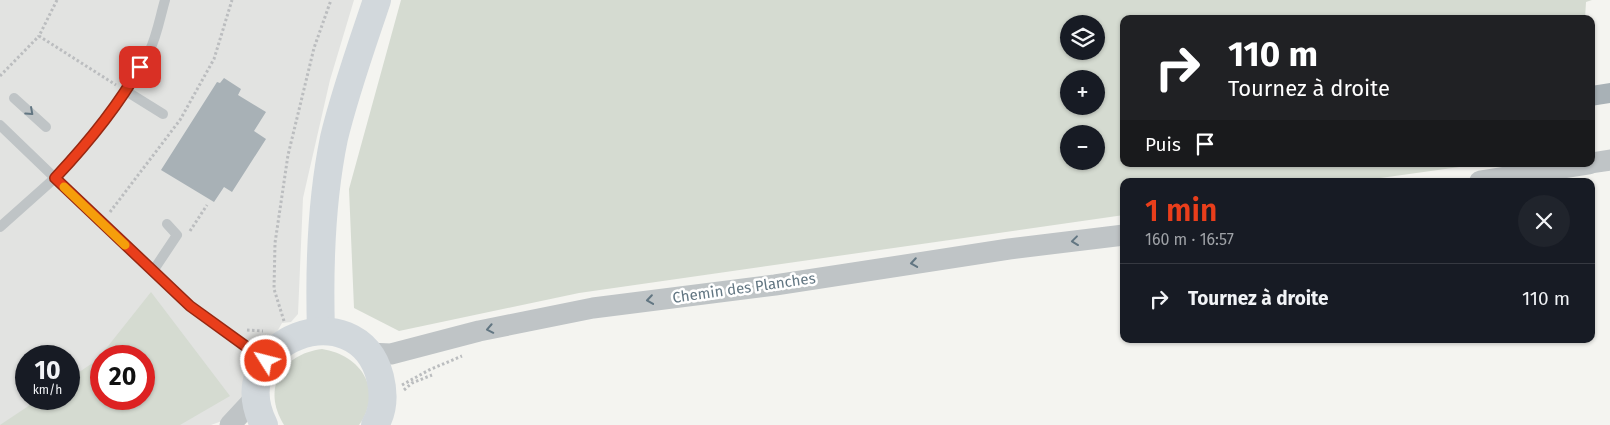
<!DOCTYPE html>
<html lang="fr">
<meta charset="utf-8">
<style>
body{margin:0;font-family:"Fira Sans",sans-serif;background:#20242c;color:#f1f3f6;height:100vh;display:flex;flex-direction:column;font-size:19px;white-space:nowrap}
*{box-sizing:border-box;margin:0}
p{font-size:16px;color:#9ea1a6}
.icon{flex:none;width:28px;height:28px;fill:none;stroke:currentColor;stroke-width:2;stroke-linecap:round;stroke-linejoin:round}
.map{position:relative;flex:1;overflow:hidden}
.sheet{position:absolute;left:1120px;top:178px;width:475px;height:165px;display:flex;flex-direction:column;background:#171b24;border-radius:10px;box-shadow:0 1px 4px #0004}
.sheet>*{flex:none}
.guide{position:absolute;left:1120px;top:15px;width:475px;height:152px;border-radius:10px;box-shadow:0 1px 4px #0004;background:#202124;color:#fff;overflow:hidden}
.buttons{position:absolute;left:1060px;top:15px;display:grid;gap:10px}
.buttons a{display:grid;place-items:center;width:45px;height:45px;border-radius:50%;background:#171b24;box-shadow:0 1px 4px #0004;font-size:25px}
.speed{position:absolute;left:15px;top:345px;display:flex;gap:10px;font-size:25px;font-weight:700;text-align:center}
.speed>*{display:grid;place-content:center;width:65px;height:65px;border-radius:50%;background:#171b24;box-shadow:0 1px 4px #0004;line-height:1}
.speed small{font-size:12px;font-weight:400}
.speed .limit{border:8px solid #d22;background:#fff;color:#111}
.pin{position:absolute;display:grid;place-items:center;width:42px;height:42px;color:#fff;margin:-21px;border-radius:10px;box-shadow:0 2px 8px #0006}
.me{position:absolute;width:55px;margin:-28px;rotate:306deg;stroke-linejoin:round;filter:drop-shadow(0 0 4px #0008)}
.turn{display:flex;align-items:center;gap:18px;height:105px;padding:0 25px;font-size:22px}
.turn .icon{width:65px;height:65px;stroke-width:2.5}
.turn b{display:block;font-size:35px;line-height:42px}
.then{display:flex;align-items:center;height:48px;padding:0 25px;background:#0003;gap:10px;font-size:19px}
.round{display:grid;place-items:center;flex:none;width:52px;height:52px;border-radius:26px;background:#20242c}
.head{display:flex;align-items:center;justify-content:space-between;height:85px;padding:0 25px}
h1{font-size:30px;font-weight:600;line-height:38px;color:#e93e1b}
ul{padding:0;list-style:none}
li{display:flex;align-items:center;gap:15px;height:70px;padding:0 25px;border-top:1px solid #363941}
li div{flex:1}
li b{display:block;font-size:19px}
li em{font-style:normal}
.map>svg:first-child{display:block}
.built{fill:#e2e3e1;fill-rule:evenodd}
.green{fill:#d5dbd1;fill-rule:evenodd}
.building{fill:#a8b1b6}
.lines{fill:none;stroke-linecap:round;stroke-linejoin:round}
.path{stroke:#bbbdbf;stroke-width:3;stroke-dasharray:2.5 2.5;stroke-linecap:butt}
.service{stroke:#bfc4c6;stroke-width:10}
.minor{stroke:#bfc4c6;stroke-width:21}
.secondary{stroke:#d2d8dc;stroke-width:28}
.oneway{stroke:#627682}
.route-casing{stroke:#972812;stroke-width:12}
.route{stroke:#e93e1b;stroke-width:9}
.slow{stroke:#f59e0b;stroke-width:9}
.labels{text-anchor:middle;stroke-width:5;stroke-linejoin:round;paint-order:stroke}
.street-label{font-size:15px;fill:#627682;stroke:#fff}
</style>
<div class="map">
<svg width="1610" height="425" viewBox="0 0 1610 425">
<rect width="100%" height="100%" fill="#f4f4f0"/>
<path class="built" d="M0,0H354L330,80L303,198L298,314L291,322L282,323L248,385L247,394L222,421L211,425H0ZM26,356H69V399H26ZM101,356H144V399H101Z"/>
<g class="green">
<path d="M401,0H1592L1586,2L1585,19H1124V164H1481L1359,181H1124V215L579,293L399,331L354,308L349,189ZM1069,24H1096V51H1069ZM1069,79H1096V106H1069ZM1069,134H1096V161H1069Z"/>
<path d="M151,292L230,396L180,425H0L39,399H69V379L97,360ZM101,356H144V399H101Z"/>
<path d="M322,349C361,355 384,390 359,425H284C261,388 282,354 322,349Z"/>
</g>
<g class="building">
<polygon points="224,78 241,89 238,95 266,112 254,131 266,139 232,192 224,187 214,202 161,170 217,82 220,83"/>
<polygon points="1610,83 1610,103 1591,106 1591,86"/>
</g>
<g class="lines">
<g class="path">
<polyline points="57,0 39,36 116,85"/>
<polyline points="0,76 39,36"/>
<polyline points="110,212 180,120 214,59 232,0"/>
<polyline points="190,231 207,205"/>
<polyline points="284,321 274,289 275,243 288,155 314,48 331,0"/>
<polyline points="247,330 263,331"/>
<polyline points="402,385 429,370 462,356"/>
<polyline points="404,390 412,383 432,375"/>
</g>
<g class="service">
<polyline points="126,91 163,114"/>
<polyline points="14,98 46,127"/>
<path d="M0,125L55,178C90,139 126,99 149,52C157,36 160,17 165,0"/>
<polyline points="0,227 55,178 190,306 266,361"/>
<polyline points="153,271 177,235 167,224"/>
</g>
<g class="minor">
<polyline points="1591,163 1610,160"/>
<polyline points="1480,181 1589,164"/>
<polyline points="368,353 391,354 479,331 593,308 775,285 1009,249 1124,235"/>
<polyline points="230,425 256,397"/>
</g>
<g class="secondary">
<path d="M321,331C319,267 321,201 334,138C345,92 362,45 377,0"/>
<path d="M264,425C221,340 357,290 380,377C384,393 384,410 375,425"/>
</g>
</g>
<defs><path id="oneway-chevron" d="M-2-3.5L2.5 0L-2 3.5" fill="none" stroke-width="1.6" stroke-linecap="round" stroke-linejoin="round" transform="scale(1.25)"/></defs>
<g class="oneway">
<use href="#oneway-chevron" transform="translate(30 112) rotate(42)"/>
<use href="#oneway-chevron" transform="translate(1075 241) rotate(173)"/>
<use href="#oneway-chevron" transform="translate(914 263) rotate(171)"/>
<use href="#oneway-chevron" transform="translate(650 300) rotate(172)"/>
<use href="#oneway-chevron" transform="translate(490 329) rotate(169)"/>
</g>
<g class="lines">
<g class="route-casing">
<path id="route" d="M140,67C117,108 87,144 55,178L190,306L266,361"/>
</g>
<use href="#route" class="route"/>
<polyline class="slow" points="64,187 125,245"/>
</g>
<g class="labels">
<g class="street-label">
<text transform="translate(744 288) rotate(-8)" y="5">Chemin des Planches</text>
</g>
</g>
</svg>
<div class="buttons">
<a><svg class="icon" aria-label="layers" viewBox="0 0 24 24"><path d="M12 4l9 5-9 5-9-5zM3 14l9 5 9-5"/></svg></a>
<a>+</a>
<a>−</a>
</div>
<div class="speed"><div>10<small>km/h</small></div><div class="limit">20</div></div>
<div class="pin" style="left:140px;top:67px;background:#d93025"><svg class="icon" aria-label="arrive" viewBox="0 0 24 24"><path d="M6 21V4h12l-3 4 3 4H6"/></svg></div>
<svg class="me" style="left:266px;top:361px" viewBox="-20 -20 40 40"><circle r="17" fill="#e93e1b" stroke="#fff" stroke-width="3"/><path d="M0-11L8 9 0 5-8 9z" fill="#fff"/></svg>
<div class="guide">
<div class="turn"><svg class="icon" aria-label="right" viewBox="0 0 24 24"><path d="M7 20v-9h11M14 6l5 5-5 5"/></svg><div><b>110 m</b>Tournez à droite</div></div>
<div class="then">Puis<svg class="icon" aria-label="arrive" viewBox="0 0 24 24"><path d="M6 21V4h12l-3 4 3 4H6"/></svg></div>
</div>
<section class="sheet">
<div class="head"><div><h1>1 min</h1><p>160 m · 16:57</p></div><a class="round"><svg class="icon" aria-label="close" viewBox="0 0 24 24"><path d="M6 6l12 12M18 6L6 18"/></svg></a></div>
<ul>
<li><svg class="icon" aria-label="right" viewBox="0 0 24 24"><path d="M7 20v-9h11M14 6l5 5-5 5"/></svg><div><b>Tournez à droite</b></div><em>110 m</em></li>
</ul>
</section>
</div>
